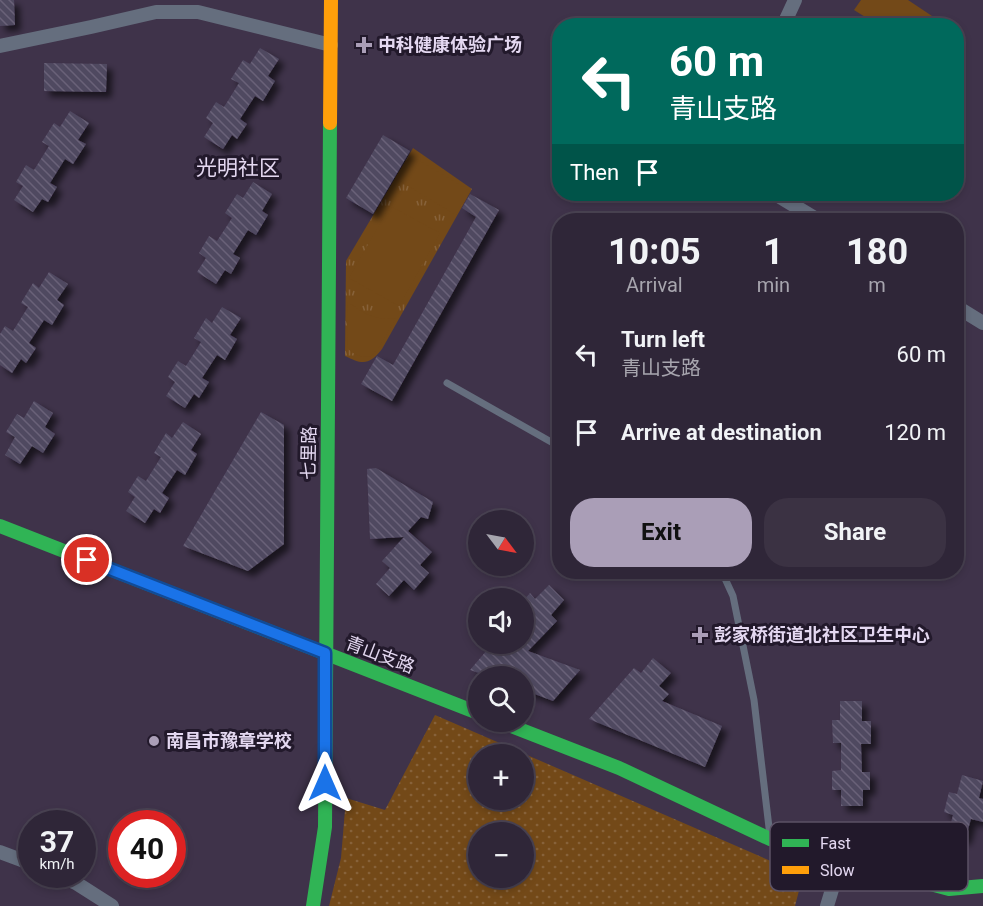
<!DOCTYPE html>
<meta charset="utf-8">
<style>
body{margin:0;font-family:Roboto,"Noto Sans SC",sans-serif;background:#3b3243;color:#f1f3f6;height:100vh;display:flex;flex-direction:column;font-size:22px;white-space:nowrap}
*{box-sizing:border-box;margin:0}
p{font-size:20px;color:#a7a5ae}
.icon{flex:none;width:33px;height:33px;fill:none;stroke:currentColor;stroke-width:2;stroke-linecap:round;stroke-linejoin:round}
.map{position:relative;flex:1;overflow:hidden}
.details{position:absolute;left:552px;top:213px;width:412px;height:366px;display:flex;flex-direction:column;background:#2f2638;border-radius:24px;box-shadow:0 3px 9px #0003,0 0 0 2px #4a4353}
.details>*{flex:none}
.banner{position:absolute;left:552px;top:18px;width:412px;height:183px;border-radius:24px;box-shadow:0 3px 9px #0003,0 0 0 2px #4a4353;background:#00695c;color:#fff;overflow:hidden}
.needle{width:39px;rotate:122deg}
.buttons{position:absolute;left:468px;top:510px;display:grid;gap:12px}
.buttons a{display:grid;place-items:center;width:66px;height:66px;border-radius:50%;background:#2f2638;box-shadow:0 3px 9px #0003,0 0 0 2px #4a4353;font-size:30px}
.speed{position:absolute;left:18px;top:810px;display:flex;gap:12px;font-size:30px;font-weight:700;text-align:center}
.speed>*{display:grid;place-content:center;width:78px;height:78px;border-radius:50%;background:#2f2638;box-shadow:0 3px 9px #0003,0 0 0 2px #4a4353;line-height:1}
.speed small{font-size:15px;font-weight:400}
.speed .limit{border:9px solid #d22;background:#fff;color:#111}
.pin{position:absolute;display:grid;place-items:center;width:51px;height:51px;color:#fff;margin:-26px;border:3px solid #fff;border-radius:50%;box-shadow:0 2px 6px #0007}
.me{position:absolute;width:66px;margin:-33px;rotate:0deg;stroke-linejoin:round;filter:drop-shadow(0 0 4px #0008)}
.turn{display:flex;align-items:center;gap:21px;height:126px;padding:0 18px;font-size:27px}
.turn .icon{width:78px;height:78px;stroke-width:2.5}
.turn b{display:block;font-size:42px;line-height:51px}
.then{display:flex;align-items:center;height:57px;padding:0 18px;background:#0003;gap:12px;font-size:22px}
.eta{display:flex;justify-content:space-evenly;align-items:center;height:102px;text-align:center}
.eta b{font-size:36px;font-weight:700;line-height:42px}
.cta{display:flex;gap:12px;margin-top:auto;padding:12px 18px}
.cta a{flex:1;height:69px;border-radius:24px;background:#aa9eb7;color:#111;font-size:24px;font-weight:700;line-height:69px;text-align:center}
.cta a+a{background:#3b3243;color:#f1f3f6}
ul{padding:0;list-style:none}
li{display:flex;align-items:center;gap:18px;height:78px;padding:0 18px}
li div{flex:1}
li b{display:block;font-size:22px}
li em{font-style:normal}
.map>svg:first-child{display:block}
.grass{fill:url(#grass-dots);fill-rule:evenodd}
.park{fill:url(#park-tufts)}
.pitch{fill:#734918}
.building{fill:url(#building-back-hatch);filter:url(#shadow)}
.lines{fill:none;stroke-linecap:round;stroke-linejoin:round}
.lane{stroke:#656e7e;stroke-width:7}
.street{stroke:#656e7e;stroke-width:14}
.fast{stroke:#30b455;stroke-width:14}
.slow{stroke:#ff9f0a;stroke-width:14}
.route-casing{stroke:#114b97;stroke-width:15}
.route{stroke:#1a73e8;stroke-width:10}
.poi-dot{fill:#aa9eb7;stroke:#22192b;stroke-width:2}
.labels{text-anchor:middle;stroke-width:6;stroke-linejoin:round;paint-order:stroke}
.poi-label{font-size:18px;font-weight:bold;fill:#e4d8f1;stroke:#22192b;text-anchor:start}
.street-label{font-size:18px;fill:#e4d8f1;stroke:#22192b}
.quarter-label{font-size:21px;fill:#e4d8f1;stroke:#22192b}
.key{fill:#22192b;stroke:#5c5266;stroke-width:1.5}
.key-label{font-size:16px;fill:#e4d8f1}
</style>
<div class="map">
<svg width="983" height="906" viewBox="0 0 983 906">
<defs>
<pattern id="grass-dots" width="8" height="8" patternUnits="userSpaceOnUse" patternTransform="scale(1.5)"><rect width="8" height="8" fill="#734918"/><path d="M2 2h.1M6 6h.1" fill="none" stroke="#87623a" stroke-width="1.8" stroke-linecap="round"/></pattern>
<pattern id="park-tufts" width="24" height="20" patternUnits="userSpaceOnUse" patternTransform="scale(1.5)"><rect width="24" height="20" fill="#734918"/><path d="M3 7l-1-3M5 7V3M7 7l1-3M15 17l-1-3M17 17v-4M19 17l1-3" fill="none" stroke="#87623a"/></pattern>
<pattern id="building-back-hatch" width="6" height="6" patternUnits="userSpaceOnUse" patternTransform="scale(1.5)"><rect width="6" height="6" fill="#504861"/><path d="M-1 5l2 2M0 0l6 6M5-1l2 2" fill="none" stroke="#696278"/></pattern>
<filter id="shadow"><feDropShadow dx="5.5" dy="5.5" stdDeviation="3" flood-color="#0009"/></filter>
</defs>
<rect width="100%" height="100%" fill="#3f334a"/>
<path class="grass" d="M435,715L803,875L795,906H329L341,858L346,798L385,810ZM478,754H524V800H478ZM524,832V878H478V832Z"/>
<path class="park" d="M413,148L472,189L382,349C369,365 363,365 345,356L346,261Z"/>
<g class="pitch">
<polygon points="861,0 908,0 932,16 925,25 878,25 854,10"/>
<polygon points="410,155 470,191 456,215 395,178"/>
<polygon points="390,206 440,233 399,306 349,278"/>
<path d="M348,302C363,313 377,322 396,318L379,347L371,356C360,358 355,355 347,348Z"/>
</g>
<g class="building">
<polygon points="0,0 14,0 15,25 0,26"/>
<polygon points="260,48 279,59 268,76 275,81 263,101 255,96 240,119 247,124 237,139 232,135 223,149 204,137 213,123 206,118 216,102 224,107 239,83 231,79 243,60 250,64"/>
<polygon points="44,63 107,64 106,92 44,91"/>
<polygon points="70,111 89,123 78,140 86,144 73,164 65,159 50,183 57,187 48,202 42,199 33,212 14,200 23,186 16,182 26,165 34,170 49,146 42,142 54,123 60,127"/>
<polygon points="383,135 410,151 373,214 346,198"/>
<polygon points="253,182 272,194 262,211 268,215 256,235 248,230 233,254 240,258 231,274 225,270 216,284 197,272 206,258 199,253 209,236 217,241 232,218 225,213 237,194 243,198"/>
<polygon points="470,194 499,210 392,401 361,384 377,356 393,365 476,217 462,208"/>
<polygon points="49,272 68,284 57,300 64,305 52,325 44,320 29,343 36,348 26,363 21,359 12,373 0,365 0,334 5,326 13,331 28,307 21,303 33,283 39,288"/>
<polygon points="222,307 241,318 230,335 237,339 225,360 217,355 202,378 209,382 199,398 194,394 185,408 166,396 175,382 168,377 178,361 186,366 201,342 194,338 206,318 212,323"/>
<polygon points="34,401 53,413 45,427 55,434 43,453 32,446 20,464 5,455 15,437 6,432 17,414 24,418"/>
<polygon points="261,412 284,425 284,544 248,571 183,546"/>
<polygon points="183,422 201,434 191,450 197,454 185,475 177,470 162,493 169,498 160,513 154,509 145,523 126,511 135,497 128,492 138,476 146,481 161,457 154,453 166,433 172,438"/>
<polygon points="376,468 433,502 428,519 421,517 408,531 432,552 420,565 429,573 414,590 404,580 389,596 376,584 390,568 382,561 404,537 370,539 367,469"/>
<polygon points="549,585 564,600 551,615 557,621 528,651 580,670 553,701 524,690 524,676 488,676 470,670 487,650 481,644 524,644 524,600 530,593 535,599"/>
<polygon points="653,658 671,673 659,686 669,694 662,701 722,726 705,767 589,719 634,668 641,673"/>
<polygon points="840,701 862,701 862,721 871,721 871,744 861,744 862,772 870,772 870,790 863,790 863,806 841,806 841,790 832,790 832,771 841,770 841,743 833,743 832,720 840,720"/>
<polygon points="962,775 983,781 979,798 983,799 983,822 971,819 965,840 948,835 953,815 944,812 949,792 957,794"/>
</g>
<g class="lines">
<g class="lane">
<polyline points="447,383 560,447"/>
<polyline points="722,572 733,596 754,700 770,836"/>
</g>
<g class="street">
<polyline points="783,26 795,0"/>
<polyline points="0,46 91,27 156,12 198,12 331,45"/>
<polyline points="775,194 818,220"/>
<polyline points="957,307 983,323"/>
<polyline points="0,852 32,864"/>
<polyline points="56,874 76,883 112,906"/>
<polyline points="827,906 841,860"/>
</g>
<g class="fast">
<polyline points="0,526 478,713"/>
<polyline points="501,722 619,768 770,839 841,860 949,889 983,886"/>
<polyline points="313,906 325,827 330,123"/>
</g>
<polyline class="slow" points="330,123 331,0"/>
</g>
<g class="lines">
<g class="route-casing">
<polyline id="route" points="87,560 325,653 325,783"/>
</g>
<use href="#route" class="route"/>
</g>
<g class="poi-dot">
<path d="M361 36h6v6h6v6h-6v6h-6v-6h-6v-6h6z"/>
<path d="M697 626h6v6h6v6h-6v6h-6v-6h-6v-6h6z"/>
<circle cx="154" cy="741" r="6"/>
</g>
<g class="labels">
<g class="poi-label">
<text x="378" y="51">中科健康体验广场</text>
<text x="714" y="641">彭家桥街道北社区卫生中心</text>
<text x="166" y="747">南昌市豫章学校</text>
</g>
<g class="street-label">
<text transform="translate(309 453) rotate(-89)" y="6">七里路</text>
<text transform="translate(380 655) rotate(21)" y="6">青山支路</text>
</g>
<g class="quarter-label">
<text x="238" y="175">光明社区</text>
</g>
</g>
<rect x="770" y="822" width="198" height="69" rx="9" class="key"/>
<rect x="782" y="839" width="27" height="8" fill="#30b455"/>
<rect x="782" y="866" width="27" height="8" fill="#ff9f0a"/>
<g class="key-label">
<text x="820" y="849">Fast</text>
<text x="820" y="876">Slow</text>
</g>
</svg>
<div class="buttons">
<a><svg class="needle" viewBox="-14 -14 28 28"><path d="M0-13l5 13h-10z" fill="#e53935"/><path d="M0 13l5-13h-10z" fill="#a7a5ae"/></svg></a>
<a><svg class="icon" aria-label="sound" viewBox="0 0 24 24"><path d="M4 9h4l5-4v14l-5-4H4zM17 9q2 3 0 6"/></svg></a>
<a><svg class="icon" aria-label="search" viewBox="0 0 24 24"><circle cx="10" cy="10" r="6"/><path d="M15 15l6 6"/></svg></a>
<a>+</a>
<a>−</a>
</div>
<div class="speed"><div>37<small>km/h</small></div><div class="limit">40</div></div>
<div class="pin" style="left:87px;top:560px;background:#d93025"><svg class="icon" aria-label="arrive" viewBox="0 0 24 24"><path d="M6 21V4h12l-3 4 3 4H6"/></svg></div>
<svg class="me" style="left:325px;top:783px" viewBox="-20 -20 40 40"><path d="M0-17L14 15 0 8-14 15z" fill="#1a73e8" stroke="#fff" stroke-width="4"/></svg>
<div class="banner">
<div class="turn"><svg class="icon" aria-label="left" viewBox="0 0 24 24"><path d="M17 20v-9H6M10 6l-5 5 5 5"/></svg><div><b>60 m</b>青山支路</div></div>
<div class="then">Then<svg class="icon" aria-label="arrive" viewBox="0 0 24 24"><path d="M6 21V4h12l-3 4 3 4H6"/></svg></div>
</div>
<section class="details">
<div class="eta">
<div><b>10:05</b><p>Arrival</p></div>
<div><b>1</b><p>min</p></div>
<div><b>180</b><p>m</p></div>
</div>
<ul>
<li><svg class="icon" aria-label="left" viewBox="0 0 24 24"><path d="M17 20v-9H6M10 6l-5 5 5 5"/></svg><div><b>Turn left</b><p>青山支路</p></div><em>60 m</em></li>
<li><svg class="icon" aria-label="arrive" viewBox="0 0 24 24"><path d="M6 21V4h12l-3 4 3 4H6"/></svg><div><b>Arrive at destination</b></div><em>120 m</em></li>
</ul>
<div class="cta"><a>Exit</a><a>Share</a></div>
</section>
</div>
